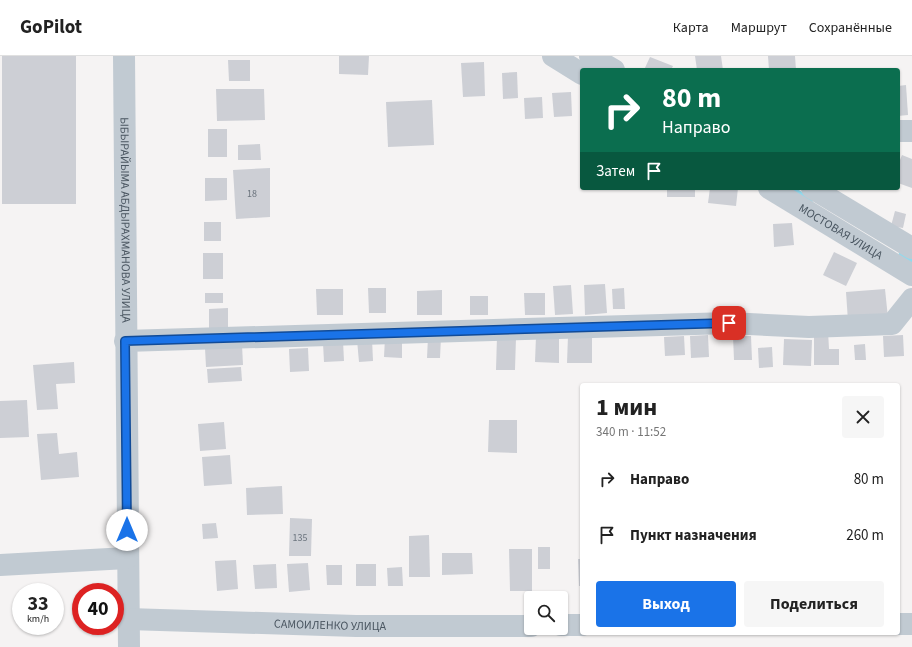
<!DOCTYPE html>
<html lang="ru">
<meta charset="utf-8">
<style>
body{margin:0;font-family:"Source Sans 3",sans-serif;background:#f6f6f6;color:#222;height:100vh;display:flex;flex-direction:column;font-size:15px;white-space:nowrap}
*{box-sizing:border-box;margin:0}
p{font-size:13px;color:#767676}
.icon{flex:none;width:22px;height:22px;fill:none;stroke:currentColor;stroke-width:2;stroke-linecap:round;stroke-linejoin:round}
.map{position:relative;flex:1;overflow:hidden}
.panel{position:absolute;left:580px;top:327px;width:320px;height:252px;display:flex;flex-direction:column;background:#fff;border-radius:4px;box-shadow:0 1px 3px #0004}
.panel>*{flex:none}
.hud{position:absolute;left:580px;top:12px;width:320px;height:122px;border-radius:4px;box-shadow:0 1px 3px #0004;background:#0b6e4f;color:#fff;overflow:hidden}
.fabs{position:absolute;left:524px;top:535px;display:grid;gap:8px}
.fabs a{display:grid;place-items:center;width:44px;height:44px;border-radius:4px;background:#fff;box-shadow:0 1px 3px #0004;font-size:20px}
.speed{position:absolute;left:12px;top:527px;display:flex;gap:8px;font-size:20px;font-weight:700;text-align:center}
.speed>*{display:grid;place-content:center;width:52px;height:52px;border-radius:50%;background:#fff;box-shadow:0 1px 3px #0004;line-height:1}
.speed small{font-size:10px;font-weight:400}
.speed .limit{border:6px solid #d22;background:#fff;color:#111}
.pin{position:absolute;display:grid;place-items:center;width:34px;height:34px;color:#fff;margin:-17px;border-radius:8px;box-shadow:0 2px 6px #0006}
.me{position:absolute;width:44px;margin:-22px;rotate:0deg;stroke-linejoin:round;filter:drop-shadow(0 0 3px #0008)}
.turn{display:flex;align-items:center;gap:14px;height:84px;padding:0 16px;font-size:18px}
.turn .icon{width:52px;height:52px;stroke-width:2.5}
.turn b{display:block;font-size:28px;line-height:34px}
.then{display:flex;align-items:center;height:38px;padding:0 16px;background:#0003;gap:8px;font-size:15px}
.round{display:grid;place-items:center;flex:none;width:42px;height:42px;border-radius:4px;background:#f6f6f6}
.summary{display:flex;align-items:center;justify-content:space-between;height:68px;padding:0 16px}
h1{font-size:24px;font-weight:700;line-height:30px}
.button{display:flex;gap:8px;margin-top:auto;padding:8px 16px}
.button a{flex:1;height:46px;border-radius:4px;background:#1a73e8;color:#fff;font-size:16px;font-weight:700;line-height:46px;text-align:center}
.button a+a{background:#f6f6f6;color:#222}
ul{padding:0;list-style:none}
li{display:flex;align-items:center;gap:12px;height:56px;padding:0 16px}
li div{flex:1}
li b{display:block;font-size:15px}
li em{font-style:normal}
header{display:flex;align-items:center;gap:24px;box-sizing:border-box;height:56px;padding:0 20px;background:#fff;border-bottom:1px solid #e0e0e0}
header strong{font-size:19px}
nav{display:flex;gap:22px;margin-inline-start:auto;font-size:14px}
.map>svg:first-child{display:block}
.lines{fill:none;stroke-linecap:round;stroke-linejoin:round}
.stream{stroke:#90daee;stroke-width:4.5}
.building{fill:#cdcfd5}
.minor{stroke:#c1cad2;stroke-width:22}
.route-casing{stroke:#114b97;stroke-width:10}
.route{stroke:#1a73e8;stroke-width:7}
.labels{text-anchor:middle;stroke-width:3;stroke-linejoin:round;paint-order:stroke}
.number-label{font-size:10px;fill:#6b747e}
.street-label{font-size:12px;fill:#4a5661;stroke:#fff}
</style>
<header>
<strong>GoPilot</strong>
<nav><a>Карта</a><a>Маршрут</a><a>Сохранённые</a></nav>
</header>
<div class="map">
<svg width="912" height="591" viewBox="0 0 912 591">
<rect width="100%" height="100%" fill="#f5f3f3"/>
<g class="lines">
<g class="stream">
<polyline points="791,132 811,144"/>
<polyline points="901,198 912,205"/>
</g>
</g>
<g class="building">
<rect x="2" y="0" width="74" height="148"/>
<polygon points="339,0 369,0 368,19 339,18"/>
<polygon points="695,0 721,0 723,14 697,14"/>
<polygon points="768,0 795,0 796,14 769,14"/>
<polygon points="650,1 673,10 671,14 644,14"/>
<polygon points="228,4 250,4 250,25 229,25"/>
<polygon points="484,6 485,40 463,41 461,7"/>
<polygon points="517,16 518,42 503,43 502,17"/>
<polygon points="906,29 908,59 898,60 898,30"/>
<polygon points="216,33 264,33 265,64 217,65"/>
<polygon points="571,36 572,60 554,61 552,37"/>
<polygon points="542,41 543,62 525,63 524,42"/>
<polygon points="432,44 434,89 388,91 386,46"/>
<rect x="208" y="73" width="19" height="28"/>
<polygon points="260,88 261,104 238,104 238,89"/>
<polygon points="902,99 912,103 912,132 898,127 898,109"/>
<polygon points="270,112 270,161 236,163 233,114"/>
<polygon points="205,122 227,122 227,144 205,145"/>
<rect x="667" y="132" width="28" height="9"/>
<polygon points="710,132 738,132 736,150 708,147"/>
<polygon points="895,155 906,158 903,172 891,170"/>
<rect x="204" y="166" width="17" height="19"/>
<polygon points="792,167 794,189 774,191 773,168"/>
<polygon points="834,196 857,207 846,230 823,219"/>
<rect x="203" y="197" width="20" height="26"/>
<polygon points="605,228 607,257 585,259 584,229"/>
<polygon points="571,229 573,258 555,259 553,230"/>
<polygon points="368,232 386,232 386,257 369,257"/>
<polygon points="624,232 625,253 613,253 612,233"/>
<polygon points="316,233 343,233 343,259 317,259"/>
<polygon points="885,233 888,262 848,265 846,236"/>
<polygon points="442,234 442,259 417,259 417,235"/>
<rect x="205" y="237" width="18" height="10"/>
<polygon points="524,237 545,237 545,259 525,259"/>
<rect x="470" y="240" width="18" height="19"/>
<polygon points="228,252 228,274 209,274 209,253"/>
<polygon points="814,275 828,275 829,293 839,293 839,309 814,309"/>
<polygon points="708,279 709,301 691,302 690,280"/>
<polygon points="903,279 904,300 884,301 883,280"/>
<polygon points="497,280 516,281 515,314 496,314"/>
<polygon points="536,280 559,280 559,307 535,306"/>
<polygon points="568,280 592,281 592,307 567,307"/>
<polygon points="684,280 685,299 665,300 664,281"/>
<polygon points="733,280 751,280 752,304 734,304"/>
<polygon points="428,281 441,281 440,302 427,302"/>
<polygon points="385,282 402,282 402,302 384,301"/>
<polygon points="372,283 373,305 359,306 357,284"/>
<polygon points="784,283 812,284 811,310 783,309"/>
<polygon points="343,285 344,305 324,306 323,287"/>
<polygon points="865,288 866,304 855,304 854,289"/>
<polygon points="242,289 243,309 206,311 205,292"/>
<polygon points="772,291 773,311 759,312 758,292"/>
<polygon points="308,292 309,315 290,316 289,293"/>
<polygon points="74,306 75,327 56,328 58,353 37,354 33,309"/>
<polygon points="241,311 242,325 208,327 207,313"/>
<polygon points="27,344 29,381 0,382 0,345"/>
<polygon points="489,364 517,364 517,397 488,396"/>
<polygon points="224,366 226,393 200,395 198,368"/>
<polygon points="57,377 59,398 77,396 79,421 41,424 37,378"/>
<polygon points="230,399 232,428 204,430 202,401"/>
<polygon points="282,430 283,458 247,459 246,432"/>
<polygon points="290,462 312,463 311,500 289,500"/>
<polygon points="216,467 218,482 203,483 202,468"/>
<polygon points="429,479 430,521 409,521 409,480"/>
<rect x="898" y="490" width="2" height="32"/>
<rect x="538" y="491" width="12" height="22"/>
<polygon points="509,493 532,493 532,535 510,535"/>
<polygon points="442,497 472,497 473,518 442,519"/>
<polygon points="578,503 582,503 582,530 579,530"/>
<polygon points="236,504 238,533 217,535 215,505"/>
<polygon points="308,507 310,534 289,536 287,508"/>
<polygon points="276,508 277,532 255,533 253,509"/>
<rect x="356" y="508" width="20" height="22"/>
<polygon points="326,509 342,509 342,529 327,529"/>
<polygon points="402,511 403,530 388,530 387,512"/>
</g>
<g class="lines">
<g class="minor">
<path id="s1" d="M124,0L129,591"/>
<polyline points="553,0 582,18"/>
<polyline points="590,0 614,14"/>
<polyline points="898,75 912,75"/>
<path id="s2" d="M769,132L912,219"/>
<polyline points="812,132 912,192"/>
<polyline points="125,285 729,267 809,271 892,268 912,243"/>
<polyline points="0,509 127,502"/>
<path id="s3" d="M128,563L356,570H531"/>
<polyline points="898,568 912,568"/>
<polyline points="561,569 582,569"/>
</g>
</g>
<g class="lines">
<g class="route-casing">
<polyline id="route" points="127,474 125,285 729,267"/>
</g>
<use href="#route" class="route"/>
</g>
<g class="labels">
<g class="number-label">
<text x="252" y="141">18</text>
<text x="300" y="485">135</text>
</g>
<g class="street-label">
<text dy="4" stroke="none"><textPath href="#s1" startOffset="164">ЫБЫРАЙЫМА АБДЫРАХМАНОВА УЛИЦА</textPath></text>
<text dy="4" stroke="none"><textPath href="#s2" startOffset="84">МОСТОВАЯ УЛИЦА</textPath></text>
<text dy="4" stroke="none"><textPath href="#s3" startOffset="202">САМОИЛЕНКО УЛИЦА</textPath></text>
</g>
</g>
</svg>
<div class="fabs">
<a><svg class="icon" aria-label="search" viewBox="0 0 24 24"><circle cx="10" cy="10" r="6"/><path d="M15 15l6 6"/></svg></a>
</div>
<div class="speed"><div>33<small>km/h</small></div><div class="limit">40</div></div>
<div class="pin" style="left:729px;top:267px;background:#d93025"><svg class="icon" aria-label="arrive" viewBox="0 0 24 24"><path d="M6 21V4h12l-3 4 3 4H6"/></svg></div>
<svg class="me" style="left:127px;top:474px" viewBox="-20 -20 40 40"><circle r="19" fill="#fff"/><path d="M0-13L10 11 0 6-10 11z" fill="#1a73e8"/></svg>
<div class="hud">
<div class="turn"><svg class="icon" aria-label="right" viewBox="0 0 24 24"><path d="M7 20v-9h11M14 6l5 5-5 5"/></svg><div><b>80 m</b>Направо</div></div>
<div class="then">Затем<svg class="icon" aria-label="arrive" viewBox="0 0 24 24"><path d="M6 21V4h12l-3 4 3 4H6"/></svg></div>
</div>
<section class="panel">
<div class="summary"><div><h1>1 мин</h1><p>340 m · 11:52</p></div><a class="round"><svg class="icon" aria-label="close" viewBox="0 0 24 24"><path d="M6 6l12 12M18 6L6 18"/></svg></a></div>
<ul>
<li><svg class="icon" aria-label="right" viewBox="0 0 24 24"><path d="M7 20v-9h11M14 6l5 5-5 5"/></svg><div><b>Направо</b></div><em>80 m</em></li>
<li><svg class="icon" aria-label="arrive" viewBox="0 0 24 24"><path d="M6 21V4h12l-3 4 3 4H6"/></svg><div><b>Пункт назначения</b></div><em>260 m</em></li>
</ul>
<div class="button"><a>Выход</a><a>Поделиться</a></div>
</section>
</div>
